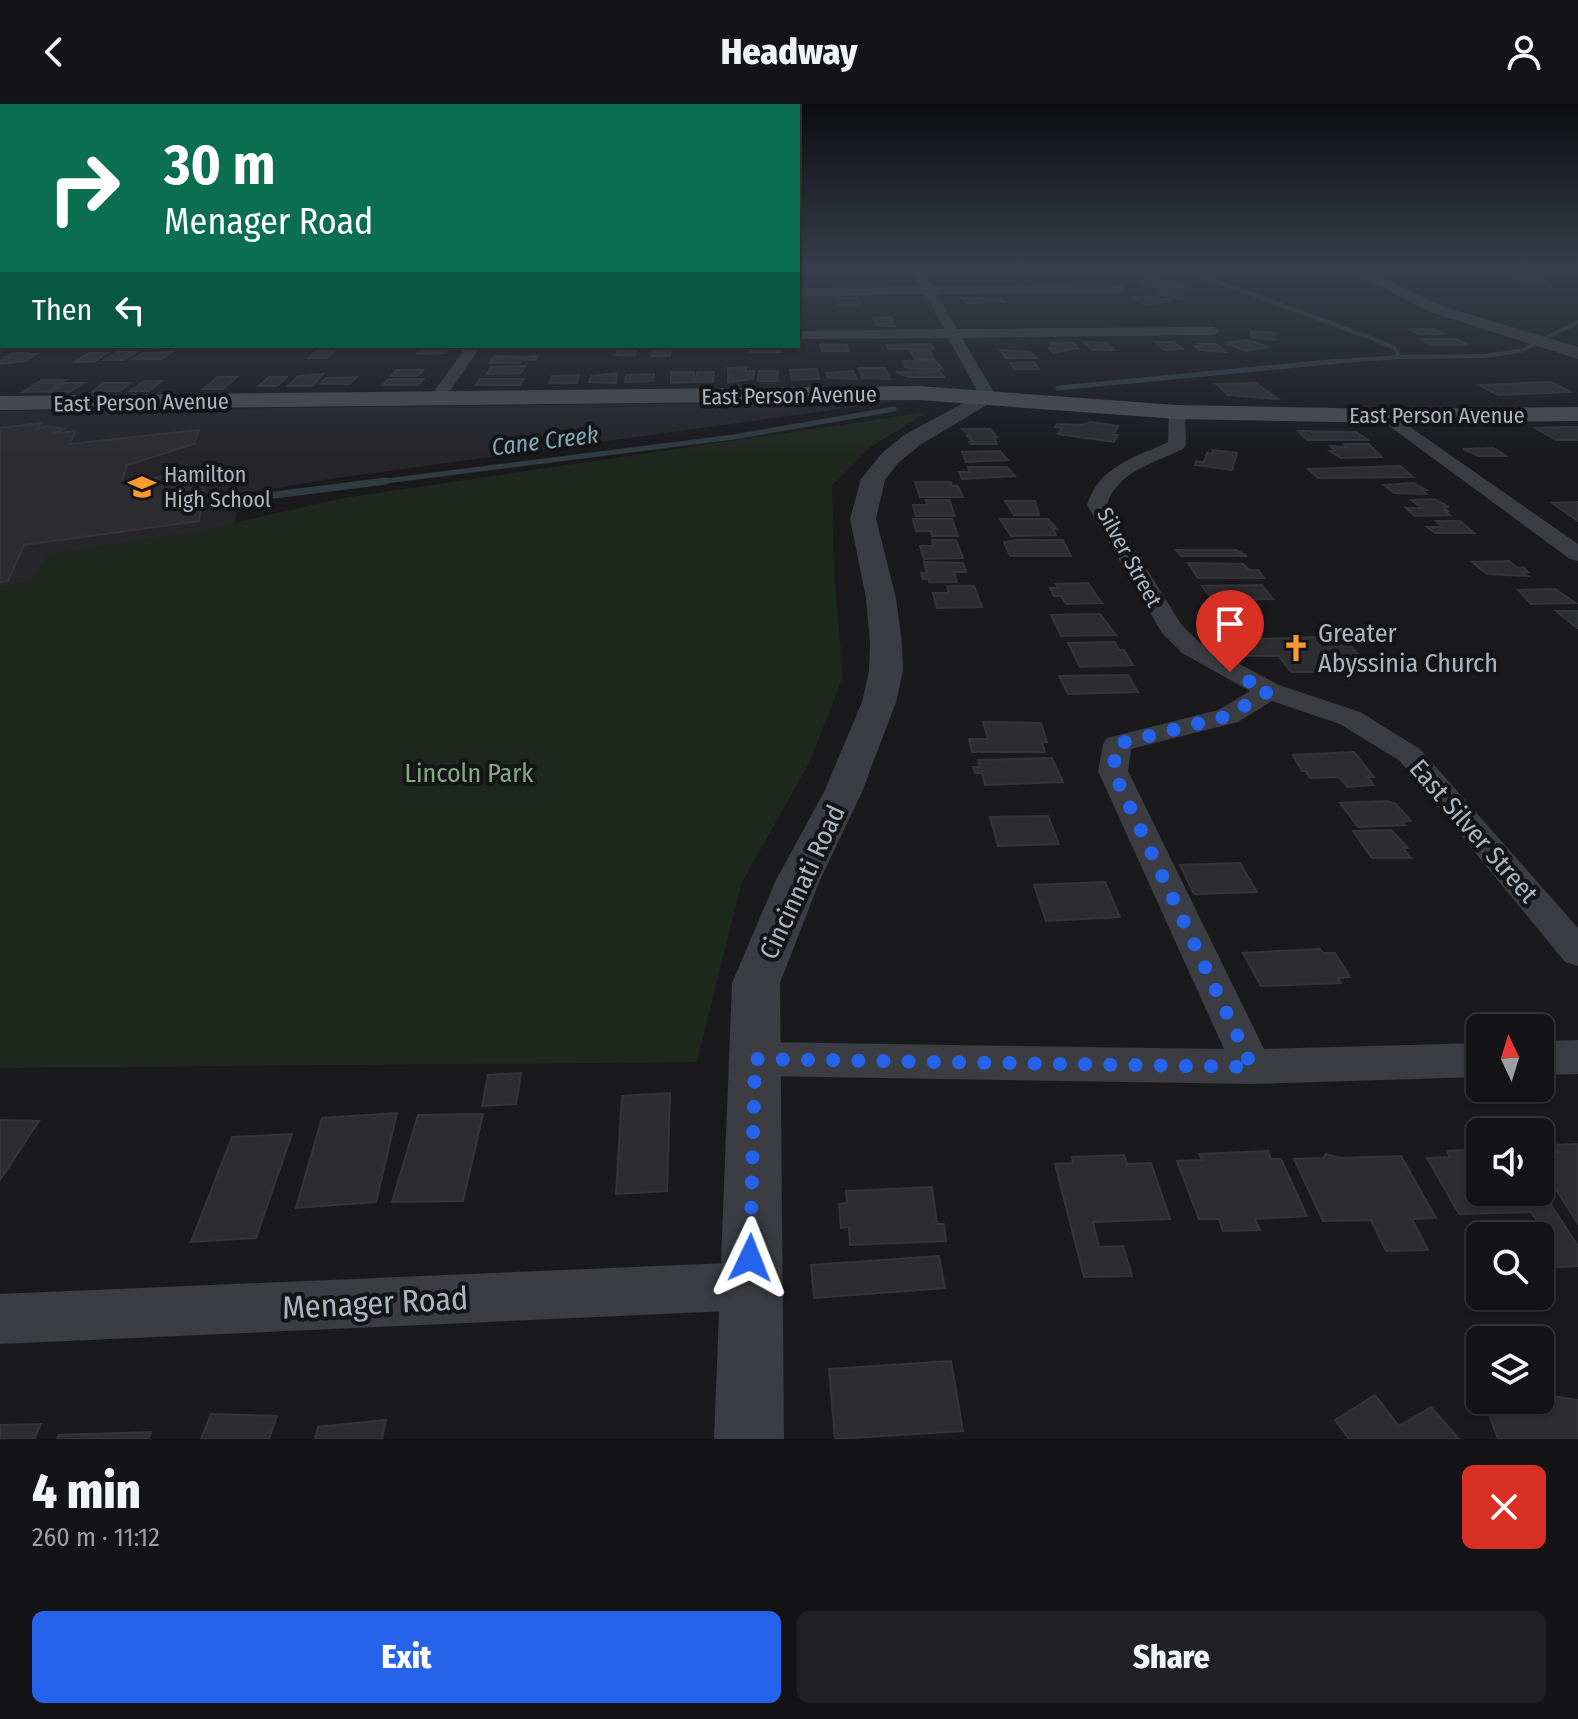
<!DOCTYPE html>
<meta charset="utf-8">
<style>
body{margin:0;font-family:"Fira Sans Condensed",sans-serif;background:#212123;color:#f1f3f6;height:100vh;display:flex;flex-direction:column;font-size:30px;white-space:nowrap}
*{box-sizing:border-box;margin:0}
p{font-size:26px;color:#9d9ea1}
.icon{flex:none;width:44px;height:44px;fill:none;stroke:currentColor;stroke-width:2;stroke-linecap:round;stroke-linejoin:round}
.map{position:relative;height:1335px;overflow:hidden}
.details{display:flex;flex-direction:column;background:#141416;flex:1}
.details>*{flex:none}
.banner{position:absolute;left:0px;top:0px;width:800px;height:244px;box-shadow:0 2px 6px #0004,0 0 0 2px #333335;background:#0b6e4f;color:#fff;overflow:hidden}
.needle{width:52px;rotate:356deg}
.buttons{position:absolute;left:1466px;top:910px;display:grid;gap:16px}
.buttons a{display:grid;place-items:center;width:88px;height:88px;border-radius:12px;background:#141416;box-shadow:0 2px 6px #0004,0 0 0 2px #333335;font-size:40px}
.pin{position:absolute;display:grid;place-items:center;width:68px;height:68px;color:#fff;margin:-82px -34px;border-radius:50% 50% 50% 0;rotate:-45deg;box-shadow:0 0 8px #0007}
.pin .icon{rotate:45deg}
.me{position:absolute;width:88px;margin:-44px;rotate:2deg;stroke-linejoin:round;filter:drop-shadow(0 0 6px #0008)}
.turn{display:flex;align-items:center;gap:28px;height:168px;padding:0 32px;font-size:36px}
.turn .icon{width:104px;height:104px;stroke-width:2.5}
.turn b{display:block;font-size:56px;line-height:68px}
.then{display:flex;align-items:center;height:76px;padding:0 32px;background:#0003;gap:16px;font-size:30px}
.round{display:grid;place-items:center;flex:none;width:84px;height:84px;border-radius:12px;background:#212123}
.headline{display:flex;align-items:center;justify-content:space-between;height:136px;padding:0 32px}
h1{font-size:48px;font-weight:800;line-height:60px}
.primary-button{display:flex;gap:16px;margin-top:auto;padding:16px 32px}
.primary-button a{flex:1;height:92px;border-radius:12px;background:#2563eb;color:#fff;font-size:32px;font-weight:800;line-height:92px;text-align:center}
.primary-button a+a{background:#212123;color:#f1f3f6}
header{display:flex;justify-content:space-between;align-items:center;height:104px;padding:0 32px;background:#141416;font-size:36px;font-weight:800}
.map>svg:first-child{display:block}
.built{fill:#26262a}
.green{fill:#1f281f}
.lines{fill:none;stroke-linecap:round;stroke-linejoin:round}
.stream-far2{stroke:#2f3c42;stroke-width:4}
.stream-far1{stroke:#2f3c42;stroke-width:5}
.stream{stroke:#2f3c42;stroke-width:7}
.building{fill:#2d2d31;stroke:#343539;stroke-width:2}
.minor{fill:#3b3d42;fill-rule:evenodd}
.tertiary{fill:#3b3d42;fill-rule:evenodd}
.secondary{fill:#494c52;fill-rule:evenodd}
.route{stroke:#2563eb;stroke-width:14;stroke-dasharray:0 25.2}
.labels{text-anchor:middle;stroke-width:8;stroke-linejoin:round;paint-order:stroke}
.far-street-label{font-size:22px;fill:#acb4bd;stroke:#151518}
.far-poi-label{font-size:22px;fill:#acb4bd;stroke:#151518;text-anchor:start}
.far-water-label{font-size:24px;font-style:italic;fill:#81a8b9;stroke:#151518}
.poi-label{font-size:26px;fill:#acb4bd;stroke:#151518;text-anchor:start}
.park-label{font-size:26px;fill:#86a982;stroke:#151518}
.street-label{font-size:26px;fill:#acb4bd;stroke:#151518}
.near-street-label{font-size:32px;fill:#acb4bd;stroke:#151518}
</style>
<header><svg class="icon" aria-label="back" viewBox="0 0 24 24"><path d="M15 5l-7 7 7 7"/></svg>Headway<svg class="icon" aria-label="person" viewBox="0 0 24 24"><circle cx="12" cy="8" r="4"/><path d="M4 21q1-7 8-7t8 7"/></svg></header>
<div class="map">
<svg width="1578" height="1335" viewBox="0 0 1578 1335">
<rect width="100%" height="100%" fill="#1a1a1d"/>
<polygon class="built" points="898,297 330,375 238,391 235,419 29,478 0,483 0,307"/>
<polygon class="green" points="928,308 870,343 832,381 834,466 843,573 809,659 741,780 697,958 0,964 0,483 29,478 49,450 198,427 343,394"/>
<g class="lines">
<g class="stream-far2">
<polyline points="1186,166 1366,232 1394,244 1400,253 1310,259"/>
<polyline points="1400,253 1484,252 1520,247 1578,218"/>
</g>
<g class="stream-far1">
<polyline points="1058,284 1340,257"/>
<polyline points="370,379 734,333 894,305"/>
</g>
<polyline class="stream" points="201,400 386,377"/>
</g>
<g class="building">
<polygon points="1496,166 1517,166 1548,178 1526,178"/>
<polygon points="1150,176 1168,177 1186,182 1158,184 1137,178"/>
<polygon points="1157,185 1183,186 1182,195 1156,190"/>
<polygon points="1153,192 1162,195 1173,197 1147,201 1134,194"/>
<polygon points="836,194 858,194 861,201 839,201"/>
<polygon points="962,194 1000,194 1004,198 968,199"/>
<polygon points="891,213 895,222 877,222 873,214"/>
<polygon points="1409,225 1434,225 1444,230 1419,230"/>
<polygon points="1251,227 1274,229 1275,236 1252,234"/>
<polygon points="1420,235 1456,235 1468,241 1431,241"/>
<polygon points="1247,236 1268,243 1246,247 1225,239"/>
<polygon points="1084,238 1107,239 1114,246 1093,246"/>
<polygon points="1155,238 1173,238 1183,245 1164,246"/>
<polygon points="1050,239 1074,239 1078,244 1053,249 1049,244 1053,244"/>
<polygon points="820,240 847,241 848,247 822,247"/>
<polygon points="931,240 933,245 888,245 886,241"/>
<polygon points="1198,240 1216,240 1226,248 1199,246 1195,242 1201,242"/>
<polygon points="619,242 638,242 635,251 616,251"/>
<polygon points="654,242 672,242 670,252 651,252"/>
<polygon points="751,242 781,242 781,248 750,248"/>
<polygon points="450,243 446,249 417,250 421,244"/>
<polygon points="335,245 327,254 309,254 317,246"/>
<polygon points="1000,246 1030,248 1036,254 1006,254"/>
<polygon points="911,247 930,247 934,255 915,255"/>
<polygon points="117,248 136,248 123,256 104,256"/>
<polygon points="172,248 161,255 134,255 143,249"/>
<polygon points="13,249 30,249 27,250 36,250 26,257 0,260 0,257 13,253 6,253"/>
<polygon points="89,249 107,249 94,258 74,258"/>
<polygon points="495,252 525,253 538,252 536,256 522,256 520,259 490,259"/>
<polygon points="903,257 935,257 943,265 917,265 905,263"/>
<polygon points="1034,258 1039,265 1014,265 1010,259"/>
<polygon points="525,262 521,269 487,270 491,263"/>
<polygon points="746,263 746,267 754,267 753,275 728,278 728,264"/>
<polygon points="859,264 885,264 890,275 863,274"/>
<polygon points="817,265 819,275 792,276 790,266"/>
<polygon points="397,266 423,266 417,272 391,272"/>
<polygon points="759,267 778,267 777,277 758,277"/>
<polygon points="853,267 857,275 828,274 826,269"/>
<polygon points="939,267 944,273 908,273 896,268"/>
<polygon points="671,268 694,268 694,278 671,279"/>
<polygon points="697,268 714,268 713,278 695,278"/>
<polygon points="617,269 616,279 589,278 591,272"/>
<polygon points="323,270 312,282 288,282 298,272"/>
<polygon points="654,270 653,277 625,278 626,271"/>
<polygon points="579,271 577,279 549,279 552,272"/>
<polygon points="218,273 237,273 223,285 203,285"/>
<polygon points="269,273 287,273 277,282 259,282"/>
<polygon points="357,273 350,280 320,280 326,274"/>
<polygon points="388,275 424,275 418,281 383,281"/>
<polygon points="480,275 524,275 520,281 476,281"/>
<polygon points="42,276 66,276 47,288 23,288"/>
<polygon points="144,277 162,277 149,287 130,287"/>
<polygon points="1550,278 1571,288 1498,291 1479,281"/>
<polygon points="65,279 85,279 69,288 49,288"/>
<polygon points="103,279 130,279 120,287 92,288"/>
<polygon points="1256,279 1278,295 1228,291 1216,280"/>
<polygon points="1090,318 1118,322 1113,331 1118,331 1114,338 1058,330 1062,324 1055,323 1057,320 1083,321"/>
<polygon points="41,319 38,325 48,322 64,325 50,330 76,327 69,340 199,326 194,340 127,361 122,378 169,372 167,381 205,376 199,417 24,441 8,477 0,478 0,324"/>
<polygon points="1564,323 1578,323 1578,336 1556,336 1535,324"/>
<polygon points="962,325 990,325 997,333 994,333 997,340 970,340 969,338 973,338 967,332 970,332"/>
<polygon points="1298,327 1356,328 1368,336 1307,336"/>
<polygon points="1344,340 1369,340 1382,353 1341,354 1330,347 1335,347 1330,342 1347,343"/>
<polygon points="1494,344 1506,352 1479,352 1463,345"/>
<polygon points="1213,346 1237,349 1232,366 1195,361 1196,357 1204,358 1207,349 1212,350"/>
<polygon points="1000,347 1008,356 966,358 962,348"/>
<polygon points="1400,362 1413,373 1318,374 1308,365"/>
<polygon points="968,363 1007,363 1015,372 962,375 959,368 970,368"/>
<polygon points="915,378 951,378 952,382 958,382 963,393 920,393"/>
<polygon points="1414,379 1426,386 1421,386 1426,390 1394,389 1384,381"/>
<polygon points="1434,395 1449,403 1444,403 1448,407 1444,407 1450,411 1415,412 1406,404 1422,404 1411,396"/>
<polygon points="926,396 949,396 955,412 916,412 913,401 927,401"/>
<polygon points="1005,397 1035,397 1039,411 1014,411"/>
<polygon points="1578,398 1578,417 1552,399"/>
<polygon points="913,415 952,415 958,432 932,432 931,427 916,427"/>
<polygon points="1000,415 1048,415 1057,425 1053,425 1056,431 1011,432"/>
<polygon points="1436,417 1460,417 1474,429 1435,429 1427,423 1443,423"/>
<polygon points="932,436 956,436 963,454 924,455 920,442 933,442"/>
<polygon points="1017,436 1063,436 1071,452 1010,452 1004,438"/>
<polygon points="1176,446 1236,446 1247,452 1181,452"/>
<polygon points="1509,457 1517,464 1523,463 1528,468 1522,468 1528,472 1487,470 1472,458"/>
<polygon points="924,458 963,459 966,468 954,468 957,478 929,478 929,475 923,475 921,469 927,469"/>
<polygon points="1188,459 1243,460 1249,466 1258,466 1264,474 1198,474"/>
<polygon points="1088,479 1102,499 1066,500 1061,492 1054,492 1050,484 1058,484 1056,480"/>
<polygon points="1262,481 1273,495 1213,496 1202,482"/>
<polygon points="947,482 974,482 982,503 937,504 933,489 949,489"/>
<polygon points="1555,485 1576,499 1531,500 1518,486"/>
<polygon points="1556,507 1578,507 1578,524 1577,524"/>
<polygon points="1100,510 1116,531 1061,532 1051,511"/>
<polygon points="1342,532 1373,567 1352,570 1350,568 1291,568 1279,552 1246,552 1235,536"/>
<polygon points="1115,538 1119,546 1124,546 1133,561 1080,563 1068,539"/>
<polygon points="1128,571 1138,588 1068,590 1059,572"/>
<polygon points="983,618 1041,619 1047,638 1042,638 1045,648 972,648 969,635 988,635"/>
<polygon points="1354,648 1374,673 1367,673 1374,681 1347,683 1339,673 1310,674 1306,667 1302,667 1293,651"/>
<polygon points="1052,654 1063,678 985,681 982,669 975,669 973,663 980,663 978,656"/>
<polygon points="1387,697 1396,700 1411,717 1402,718 1405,721 1358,723 1340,699"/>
<polygon points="1048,712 1059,740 998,742 990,713"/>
<polygon points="1391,726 1408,744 1403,744 1411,754 1372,754 1353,727"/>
<polygon points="1240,759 1257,788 1194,790 1180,761"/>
<polygon points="1105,778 1120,813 1046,817 1034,781"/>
<polygon points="1320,845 1323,849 1335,849 1350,873 1338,874 1341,879 1261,882 1243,849"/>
<polygon points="521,969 516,1000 482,1002 488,971"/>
<polygon points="670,989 667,1087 616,1090 622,992"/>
<polygon points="397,1009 376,1098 296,1104 322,1014"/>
<polygon points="483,1010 463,1097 392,1098 418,1011"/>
<polygon points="0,1016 39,1017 0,1076"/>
<polygon points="292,1030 256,1134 191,1138 232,1033"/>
<polygon points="1578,1040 1578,1120 1540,1060 1540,1049 1558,1048 1553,1041"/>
<polygon points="1480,1045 1480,1088 1540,1088 1540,1084 1578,1142 1578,1162 1540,1164 1540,1132 1501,1132 1498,1128 1543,1126 1531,1108 1459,1110 1427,1054 1450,1053 1447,1047"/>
<polygon points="1268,1047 1271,1055 1281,1055 1307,1112 1255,1115 1260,1126 1223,1127 1219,1115 1199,1115 1177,1057 1202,1056 1199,1050"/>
<polygon points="1326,1050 1340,1054 1401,1052 1436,1114 1412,1115 1428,1146 1386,1147 1371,1116 1323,1117 1294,1055 1323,1054"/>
<polygon points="1124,1051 1127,1060 1151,1059 1170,1115 1093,1118 1099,1143 1123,1142 1132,1172 1084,1173 1055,1060 1073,1059 1072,1053"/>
<polygon points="932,1083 937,1120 944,1120 946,1137 850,1141 849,1123 841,1124 839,1100 847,1099 846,1087"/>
<polygon points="939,1152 945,1184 814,1194 811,1161"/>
<polygon points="951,1257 963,1327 835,1335 829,1265"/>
<polygon points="1375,1291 1399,1322 1431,1303 1459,1335 1349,1335 1335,1316"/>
<polygon points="1544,1291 1578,1296 1578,1335 1498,1335 1484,1296 1550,1306"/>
<polygon points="211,1310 277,1312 269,1335 201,1335"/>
<polygon points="386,1316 382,1335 315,1335 318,1323"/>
<polygon points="41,1320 34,1335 0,1335 0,1321"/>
<polygon points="151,1328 148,1335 57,1335 59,1331"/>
</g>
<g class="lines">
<g class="minor">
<polygon points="911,166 922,166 933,183 1120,181 1126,185 1120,189 937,190 957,225 1213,223 1220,227 1213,231 962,234 996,292 988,297 980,292 948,234 798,235 798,227 944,225 925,190 798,192 798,184 921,183"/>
<rect x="0" y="192" width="2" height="8"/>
<polygon points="0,236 2,242 7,243 0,244"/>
<polygon points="467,242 481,242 443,297 431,297 429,294"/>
<path d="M1177,303L1185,308L1186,341L1183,345C1155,359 1116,368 1107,401L1181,520L1200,539L1279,581L1360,608L1420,645L1578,824V862L1565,858L1400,657L1340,620L1272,597L1238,618L1131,645L1128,667L1264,945L1480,939V973L1252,980L755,972L741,967L735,955L741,943L755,938L1224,945L1098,667L1103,640L1107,634L1218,606L1250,587L1182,549L1162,529L1087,401C1099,362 1134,354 1168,338L1169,308Z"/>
<polygon points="1387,307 1578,440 1578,457 1570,455 1381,316 1379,312"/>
<polygon points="1578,936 1578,970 1540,971 1540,937"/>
<polygon points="750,1158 767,1165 774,1182 767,1199 750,1206 0,1240 0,1190"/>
</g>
<g class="tertiary">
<polygon points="1347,166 1365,166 1442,202 1578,243 1578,255 1430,208"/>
<polygon points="988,286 995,288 998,292 995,296 920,341 898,359 885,376 876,415 896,494 902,539 903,567 896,598 862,688 820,776 780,879 784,1335 714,1335 732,879 776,776 824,688 862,598 869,567 870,539 866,494 850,415 861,375 882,349 904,331"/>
</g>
<polygon class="secondary" points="918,282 1177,301 1387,305 1578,303 1578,317 1387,319 1177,315 918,296 0,306 0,292"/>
</g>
<linearGradient id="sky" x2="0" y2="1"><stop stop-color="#0e0e10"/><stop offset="0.47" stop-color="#383e4c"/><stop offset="1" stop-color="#383e4c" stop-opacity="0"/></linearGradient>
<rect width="1578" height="352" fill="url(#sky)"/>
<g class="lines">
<polyline class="route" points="750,1154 755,955 1252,963 1113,667 1117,640 1228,612 1269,587 1230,568"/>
</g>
<defs>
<g id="school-bare" transform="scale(2.16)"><path d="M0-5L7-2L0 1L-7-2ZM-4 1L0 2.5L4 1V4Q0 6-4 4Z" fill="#fe9930" stroke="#151518" stroke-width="2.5" paint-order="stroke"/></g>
<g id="church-bare" transform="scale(2.16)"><path d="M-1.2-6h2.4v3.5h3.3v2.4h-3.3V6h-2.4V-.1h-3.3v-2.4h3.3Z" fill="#fe9930" stroke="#151518" stroke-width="2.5" paint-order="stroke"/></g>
</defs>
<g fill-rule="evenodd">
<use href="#school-bare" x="142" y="383"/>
<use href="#church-bare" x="1296" y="544"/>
</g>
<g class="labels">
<g class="far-street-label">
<text transform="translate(789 291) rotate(-1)" y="8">East Person Avenue</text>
<text transform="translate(141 298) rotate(-1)" y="8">East Person Avenue</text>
<text x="1437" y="319">East Person Avenue</text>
<text transform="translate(1130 453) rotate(61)" y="8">Silver Street</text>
</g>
<g class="far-poi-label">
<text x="164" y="378">Hamilton<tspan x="164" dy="25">High School</tspan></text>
</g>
<g class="far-water-label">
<text transform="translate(545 337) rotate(-7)" y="8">Cane Creek</text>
</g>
<g class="poi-label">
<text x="1318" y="538">Greater<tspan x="1318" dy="30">Abyssinia Church</tspan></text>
</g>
<g class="park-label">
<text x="469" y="678">Lincoln Park</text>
</g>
<g class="street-label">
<text transform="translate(1474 727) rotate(49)" y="9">East Silver Street</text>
<text transform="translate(802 778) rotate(-65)" y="9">Cincinnati Road</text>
</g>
<g class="near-street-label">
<text transform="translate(375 1199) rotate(-3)" y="11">Menager Road</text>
</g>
</g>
</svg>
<div class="buttons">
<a><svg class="needle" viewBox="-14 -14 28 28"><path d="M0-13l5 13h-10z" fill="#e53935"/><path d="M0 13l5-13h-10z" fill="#9d9ea1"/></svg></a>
<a><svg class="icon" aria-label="sound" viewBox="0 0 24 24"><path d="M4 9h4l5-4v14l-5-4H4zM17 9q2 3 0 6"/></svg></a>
<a><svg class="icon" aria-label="search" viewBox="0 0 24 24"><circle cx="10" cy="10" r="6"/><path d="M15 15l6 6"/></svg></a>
<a><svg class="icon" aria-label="layers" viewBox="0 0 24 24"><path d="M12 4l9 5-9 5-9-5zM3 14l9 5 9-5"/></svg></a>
</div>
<div class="pin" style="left:1230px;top:568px;background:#d93025"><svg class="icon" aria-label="arrive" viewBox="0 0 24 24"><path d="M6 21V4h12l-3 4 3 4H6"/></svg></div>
<svg class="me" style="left:750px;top:1154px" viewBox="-20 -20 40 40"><path d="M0-17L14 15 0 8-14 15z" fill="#2563eb" stroke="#fff" stroke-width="4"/></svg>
<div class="banner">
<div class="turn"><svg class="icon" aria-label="right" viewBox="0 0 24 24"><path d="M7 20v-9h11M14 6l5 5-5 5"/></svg><div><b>30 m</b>Menager Road</div></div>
<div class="then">Then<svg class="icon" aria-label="left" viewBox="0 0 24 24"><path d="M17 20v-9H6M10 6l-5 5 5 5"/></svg></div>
</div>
</div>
<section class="details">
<div class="headline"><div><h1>4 min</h1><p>260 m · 11:12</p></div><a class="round" style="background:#d93025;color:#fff"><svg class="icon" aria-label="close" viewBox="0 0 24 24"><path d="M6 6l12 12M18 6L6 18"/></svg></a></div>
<div class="primary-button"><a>Exit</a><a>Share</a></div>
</section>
